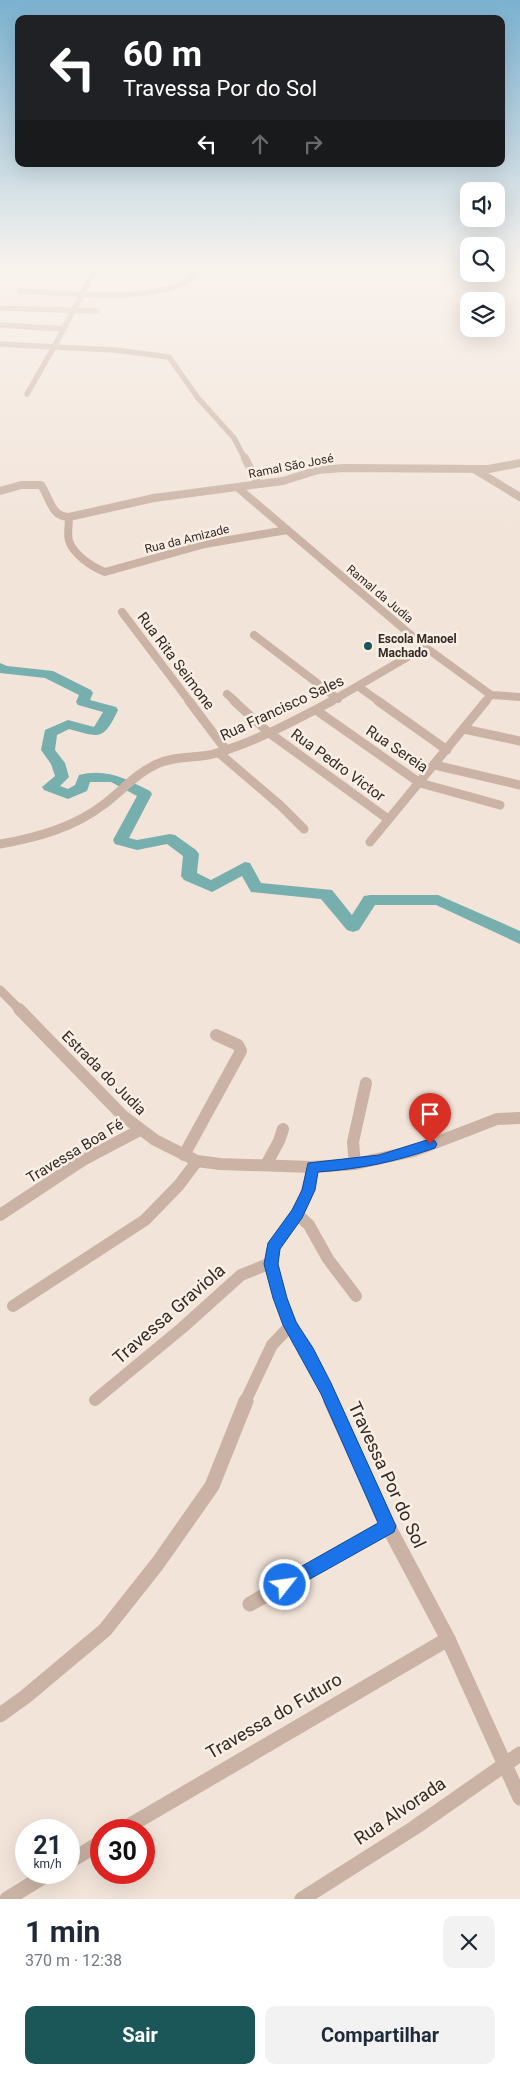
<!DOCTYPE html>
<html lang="pt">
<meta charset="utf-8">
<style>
body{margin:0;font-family:Roboto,sans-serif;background:#f2f2f3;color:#1f2937;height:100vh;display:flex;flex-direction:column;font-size:19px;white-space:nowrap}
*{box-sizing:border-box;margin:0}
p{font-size:16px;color:#747a83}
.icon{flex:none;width:28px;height:28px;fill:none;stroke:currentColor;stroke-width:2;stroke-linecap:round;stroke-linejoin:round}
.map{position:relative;height:1899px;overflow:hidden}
.details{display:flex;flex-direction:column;background:#fff;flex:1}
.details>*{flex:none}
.banner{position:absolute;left:15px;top:15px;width:490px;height:152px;border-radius:10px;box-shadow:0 5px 20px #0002;background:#202124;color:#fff;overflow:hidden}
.controls{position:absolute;left:460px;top:182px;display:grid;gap:10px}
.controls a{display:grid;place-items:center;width:45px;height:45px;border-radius:10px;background:#fff;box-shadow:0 5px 20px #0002;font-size:25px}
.speed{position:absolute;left:15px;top:1819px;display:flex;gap:10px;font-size:25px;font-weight:700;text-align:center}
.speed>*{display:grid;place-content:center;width:65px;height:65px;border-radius:50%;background:#fff;box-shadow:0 5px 20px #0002;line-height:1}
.speed small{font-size:12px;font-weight:400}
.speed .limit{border:8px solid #d22;background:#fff;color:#111}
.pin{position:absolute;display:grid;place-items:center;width:42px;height:42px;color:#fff;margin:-51px -21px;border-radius:50% 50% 50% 0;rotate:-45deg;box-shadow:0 0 5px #0007}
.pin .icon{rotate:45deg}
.me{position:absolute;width:55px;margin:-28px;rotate:60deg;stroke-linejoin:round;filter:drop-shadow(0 0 4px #0008)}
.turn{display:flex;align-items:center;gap:18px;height:105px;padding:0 25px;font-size:22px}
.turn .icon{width:65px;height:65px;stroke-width:2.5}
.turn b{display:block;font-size:35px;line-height:42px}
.lanes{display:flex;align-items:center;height:48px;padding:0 25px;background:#0003;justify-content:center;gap:25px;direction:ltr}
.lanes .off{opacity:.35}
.round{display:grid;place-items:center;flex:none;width:52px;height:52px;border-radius:10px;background:#f2f2f3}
.head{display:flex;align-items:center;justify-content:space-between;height:85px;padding:0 25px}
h1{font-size:30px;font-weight:700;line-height:38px}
.cta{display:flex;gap:10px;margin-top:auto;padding:10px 25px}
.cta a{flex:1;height:58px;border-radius:10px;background:#1b5758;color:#fff;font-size:20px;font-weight:700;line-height:58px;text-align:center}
.cta a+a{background:#f2f2f3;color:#1f2937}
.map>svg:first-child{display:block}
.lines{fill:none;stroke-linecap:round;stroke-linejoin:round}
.river{fill:#77afae;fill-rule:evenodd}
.minor-far4{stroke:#cab3a5;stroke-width:5.5}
.minor-far3{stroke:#cab3a5;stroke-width:8}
.minor-far2{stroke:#cab3a5;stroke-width:9}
.minor-far1{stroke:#cab3a5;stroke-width:12}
.minor{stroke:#cab3a5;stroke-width:15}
.route{fill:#1a73e8;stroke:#114b97}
.poi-dot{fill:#1b5758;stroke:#f9efe5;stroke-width:2}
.labels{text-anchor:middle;stroke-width:5;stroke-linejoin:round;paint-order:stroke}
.far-street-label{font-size:12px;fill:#352a26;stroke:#f9efe5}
.far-poi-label{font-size:12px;font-weight:bold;fill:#352a26;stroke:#f9efe5;text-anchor:start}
.street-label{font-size:15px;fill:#352a26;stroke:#f9efe5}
.near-street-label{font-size:18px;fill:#352a26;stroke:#f9efe5}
</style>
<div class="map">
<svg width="520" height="1899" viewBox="0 0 520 1899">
<rect width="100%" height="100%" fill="#f2e4d9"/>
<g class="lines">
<path class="river" d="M0,663L7,666L53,671L91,690L93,693L90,700L116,707L118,710C103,742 99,737 69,729L57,735L55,750L65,763L69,777L60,786L68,789L75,785L79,775C107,768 126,779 150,791L152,794L129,838L137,840L170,834L175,835L196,850L199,854L197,873L211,880L245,862L250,863L261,883L332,890L352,915L364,896L370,895H438L520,931V944L436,905H375L359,930L353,932L347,930L321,899L251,892L242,876L212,892L184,880L181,876L183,856L167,844L137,850L115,844L113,840L137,796L111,782H90L87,791L68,799L44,790L42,787L55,776L51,764L41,750L45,730L68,720L94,727L103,712L78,705L76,702L79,695L45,678L0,673Z"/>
<g class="minor-far4">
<polyline points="96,268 54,347 115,350 169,357 198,398 234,438 245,459"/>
<path d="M19,291C66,293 136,302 180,285C188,282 195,275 200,268"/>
<polyline points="0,308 97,311"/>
<polyline points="0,325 64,329"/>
<polyline points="0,344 54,347 27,394"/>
</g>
<g class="minor-far3">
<polyline points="245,458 258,484"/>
<polyline points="474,469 520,497"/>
<polyline points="237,487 425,647 491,695 520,697"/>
<path d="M0,491L21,485H41C50,498 51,517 69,517L154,498L283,481L318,470L344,468L489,469L520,463"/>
<path d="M69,517C69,525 67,534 69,541C74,555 92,567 105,572L205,544L287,530"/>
<polyline points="122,612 190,702"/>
<polyline points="254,635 338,699"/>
<polyline points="359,687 380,702"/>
<polyline points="227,694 236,702"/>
<polyline points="330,702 425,647"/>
<polyline points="485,702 491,695"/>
</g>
<g class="minor-far2">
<polyline points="189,701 226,750"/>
<polyline points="234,701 268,732 388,819"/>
<polyline points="378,701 447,750"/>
<polyline points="316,710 420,783 500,805"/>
<polyline points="464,729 520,741"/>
<polyline points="219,753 281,806 304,829"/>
<polyline points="435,765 520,785"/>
<polyline points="370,842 486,701"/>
<path d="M0,844C36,838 73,828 103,805C121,792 136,773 157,764C176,755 198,759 217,753C257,741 296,720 332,701"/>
<polyline points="0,990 20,1010"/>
</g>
<g class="minor-far1">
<polyline points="19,1009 122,1115 155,1140 197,1161 220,1164 312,1167 355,1164 414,1151 497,1119 520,1118"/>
<polyline points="184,1155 241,1051 238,1045 216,1035"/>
<polyline points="355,1164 353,1142 366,1083"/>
<polyline points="266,1165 279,1141 283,1129"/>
<path d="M312,1167C309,1192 303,1205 288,1226C284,1233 276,1240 273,1248C260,1281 317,1370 332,1402"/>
<polyline points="297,1214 309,1225 328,1259 356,1296"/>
<polyline points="0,1215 83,1160 140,1130"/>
<polyline points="13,1306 145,1220 179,1185 197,1161"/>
<polyline points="95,1400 182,1328 241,1275 271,1263"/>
<polyline points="245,1402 272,1345 291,1325"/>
</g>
<g class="minor">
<polyline points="331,1401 388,1526 448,1639 520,1798"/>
<polyline points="250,1604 388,1526"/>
<polyline points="0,1715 25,1697 105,1630 158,1563 212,1486 246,1401"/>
<polyline points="122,1830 448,1639"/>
<polyline points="69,1862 101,1842"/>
<polyline points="7,1899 51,1872"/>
<polyline points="302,1899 414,1828 520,1754"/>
</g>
</g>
<linearGradient id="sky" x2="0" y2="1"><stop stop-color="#7bb2d1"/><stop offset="0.5" stop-color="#f9f3ee"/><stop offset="1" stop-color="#f9f3ee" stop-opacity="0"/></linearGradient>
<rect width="520" height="534" fill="url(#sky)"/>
<path class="route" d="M430,1139L435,1141L437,1144L435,1148C394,1162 361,1169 318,1172L315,1190L302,1218L280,1249L278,1264L287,1298L296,1322L313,1348L331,1383L396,1526L394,1532L285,1593L279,1591L276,1585L279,1579L378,1523L321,1394L283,1325L273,1298L264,1264L268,1243L292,1210L302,1190L308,1163L379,1155Z"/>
<circle class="poi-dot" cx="368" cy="646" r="5"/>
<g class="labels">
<g class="far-street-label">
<text transform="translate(291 466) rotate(-11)" y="4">Ramal São José</text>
<text transform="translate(187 539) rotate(-14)" y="4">Rua da Amizade</text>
<text transform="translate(380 594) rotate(40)" y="4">Ramal da Judia</text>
</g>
<g class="far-poi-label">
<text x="378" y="643">Escola Manoel<tspan x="378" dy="14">Machado</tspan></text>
</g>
<g class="street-label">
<text transform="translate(176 661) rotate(53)" y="5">Rua Rita Seimone</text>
<text transform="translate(282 708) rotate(-25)" y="5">Rua Francisco Sales</text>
<text transform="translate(397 749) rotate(34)" y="5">Rua Sereia</text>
<text transform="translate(338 765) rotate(36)" y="5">Rua Pedro Victor</text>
<text transform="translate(104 1073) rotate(45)" y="5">Estrada do Judia</text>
<text transform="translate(75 1151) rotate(-31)" y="5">Travessa Boa Fé</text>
</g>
<g class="near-street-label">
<text transform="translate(169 1314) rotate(-41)" y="6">Travessa Graviola</text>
<text transform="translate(387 1475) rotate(65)" y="6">Travessa Por do Sol</text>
<text transform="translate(274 1716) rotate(-30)" y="6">Travessa do Futuro</text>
<text transform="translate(400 1811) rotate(-34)" y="6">Rua Alvorada</text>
</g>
</g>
</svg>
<div class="controls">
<a><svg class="icon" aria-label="sound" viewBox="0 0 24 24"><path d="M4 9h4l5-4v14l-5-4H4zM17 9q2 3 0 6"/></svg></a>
<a><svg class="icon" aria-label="search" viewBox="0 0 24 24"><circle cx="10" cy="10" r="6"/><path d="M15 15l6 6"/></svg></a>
<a><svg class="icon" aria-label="layers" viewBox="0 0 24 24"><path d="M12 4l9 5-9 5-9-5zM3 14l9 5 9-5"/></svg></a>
</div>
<div class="speed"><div>21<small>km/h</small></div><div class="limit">30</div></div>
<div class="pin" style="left:430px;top:1144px;background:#d93025"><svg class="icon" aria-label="arrive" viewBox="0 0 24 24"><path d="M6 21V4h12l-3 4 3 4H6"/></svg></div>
<svg class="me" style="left:285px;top:1585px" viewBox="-20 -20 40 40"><circle r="17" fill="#1a73e8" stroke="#fff" stroke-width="3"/><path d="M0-11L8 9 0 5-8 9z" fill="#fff"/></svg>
<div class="banner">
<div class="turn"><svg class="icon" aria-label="left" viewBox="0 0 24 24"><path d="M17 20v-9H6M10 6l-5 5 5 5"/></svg><div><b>60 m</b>Travessa Por do Sol</div></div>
<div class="lanes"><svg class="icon" aria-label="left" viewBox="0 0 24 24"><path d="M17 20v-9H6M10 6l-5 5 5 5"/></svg><svg class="icon off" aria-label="ahead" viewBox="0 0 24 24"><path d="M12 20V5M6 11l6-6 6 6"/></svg><svg class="icon off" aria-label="right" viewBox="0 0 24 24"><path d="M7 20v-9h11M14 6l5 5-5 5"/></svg></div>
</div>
</div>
<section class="details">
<div class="head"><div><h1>1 min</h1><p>370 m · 12:38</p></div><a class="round"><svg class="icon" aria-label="close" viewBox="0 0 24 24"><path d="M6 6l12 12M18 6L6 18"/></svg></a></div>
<div class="cta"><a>Sair</a><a>Compartilhar</a></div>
</section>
